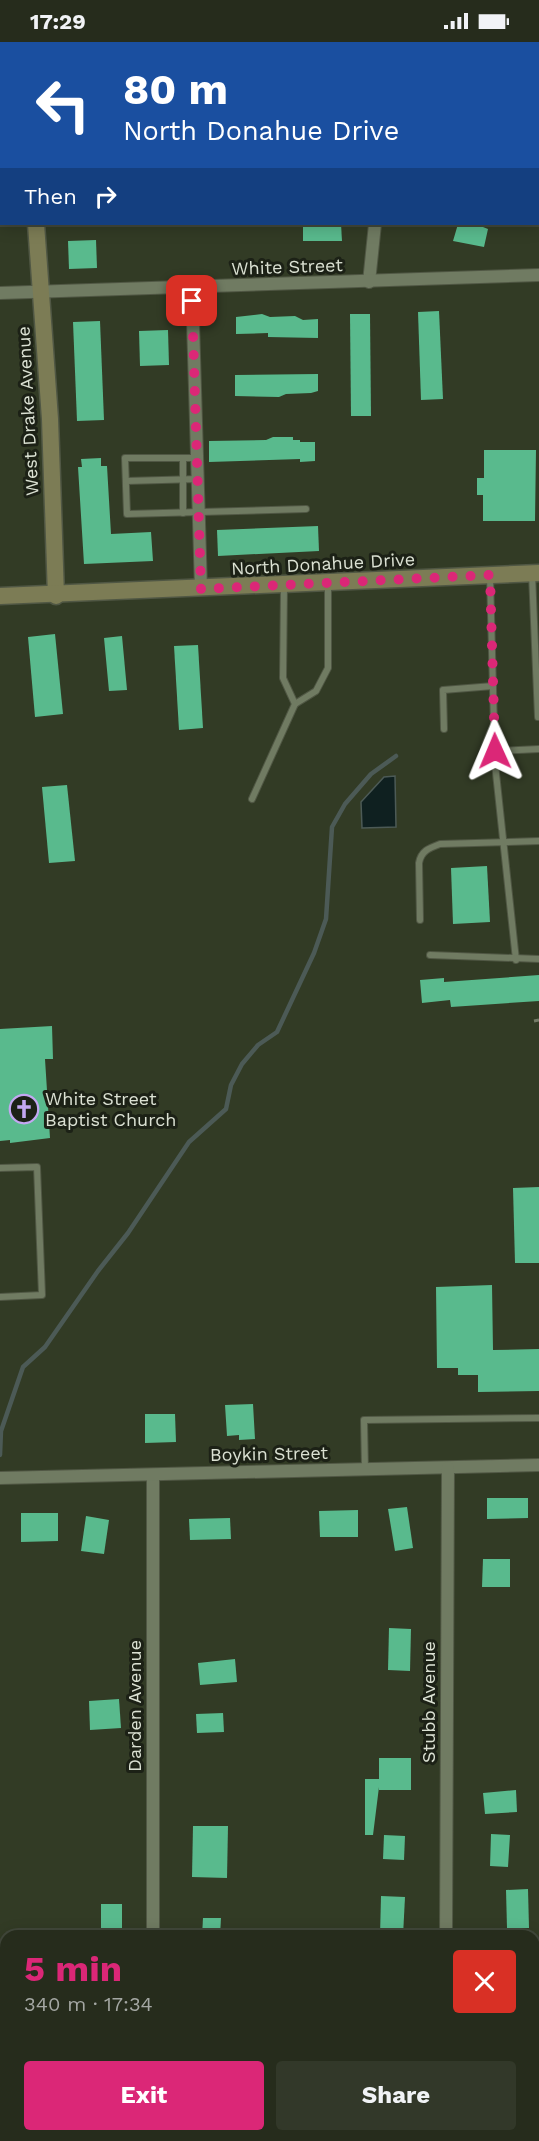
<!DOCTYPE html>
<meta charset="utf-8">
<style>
body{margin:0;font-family:"Work Sans",sans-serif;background:#323829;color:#f1f3f6;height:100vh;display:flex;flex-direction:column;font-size:22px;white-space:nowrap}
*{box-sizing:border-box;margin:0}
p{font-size:20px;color:#a4a7a3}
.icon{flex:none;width:33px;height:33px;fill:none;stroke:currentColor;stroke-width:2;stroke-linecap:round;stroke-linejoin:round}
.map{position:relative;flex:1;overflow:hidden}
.details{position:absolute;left:0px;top:1888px;width:540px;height:212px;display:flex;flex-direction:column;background:#262c1c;border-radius:18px 18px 0 0;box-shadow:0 3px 15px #0003,0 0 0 2px #42483b}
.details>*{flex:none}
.banner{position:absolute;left:0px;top:0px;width:540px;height:183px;box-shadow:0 3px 15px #0003,0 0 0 2px #42483b;background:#1a4fa0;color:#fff;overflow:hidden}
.pin{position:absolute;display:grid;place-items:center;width:51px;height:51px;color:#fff;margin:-26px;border-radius:12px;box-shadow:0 3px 9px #0006}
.me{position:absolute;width:66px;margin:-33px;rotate:359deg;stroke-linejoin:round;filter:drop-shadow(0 0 4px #0008)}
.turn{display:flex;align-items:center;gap:21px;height:126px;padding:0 24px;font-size:27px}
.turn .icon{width:78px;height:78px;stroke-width:2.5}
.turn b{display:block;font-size:42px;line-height:51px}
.then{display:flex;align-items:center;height:57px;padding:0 24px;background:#0003;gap:12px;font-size:22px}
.round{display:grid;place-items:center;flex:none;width:63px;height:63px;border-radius:6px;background:#323829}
.summary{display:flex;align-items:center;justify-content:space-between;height:102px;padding:0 24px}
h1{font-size:36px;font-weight:700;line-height:45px;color:#db2777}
.cta{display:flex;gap:12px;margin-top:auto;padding:12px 24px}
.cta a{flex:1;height:69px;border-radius:6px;background:#db2777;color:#fff;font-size:24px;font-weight:700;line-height:69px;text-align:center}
.cta a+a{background:#323829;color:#f1f3f6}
.status{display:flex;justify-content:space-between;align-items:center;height:42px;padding:0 30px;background:#262c1c;direction:ltr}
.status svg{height:16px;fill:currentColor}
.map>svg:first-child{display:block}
.water{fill:#0f2020;stroke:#4c5a56;stroke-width:1.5}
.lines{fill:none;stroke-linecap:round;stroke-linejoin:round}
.stream{stroke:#4c5a56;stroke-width:4.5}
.building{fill:#59ba8d}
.lane-casing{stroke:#505744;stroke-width:8}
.street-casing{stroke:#505744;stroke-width:14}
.secondary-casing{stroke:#505744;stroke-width:19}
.path{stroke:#747b68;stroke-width:3;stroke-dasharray:6 3;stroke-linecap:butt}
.lane{stroke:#707b62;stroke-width:6}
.street{stroke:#707b62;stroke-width:12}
.secondary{stroke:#7c7c55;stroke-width:16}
.route{stroke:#db2777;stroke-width:10;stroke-dasharray:0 18}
.labels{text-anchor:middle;stroke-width:6;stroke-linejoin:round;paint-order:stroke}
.street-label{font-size:18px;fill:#dbe1d3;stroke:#1c2116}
.poi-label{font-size:18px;fill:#dbe1d3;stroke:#1c2116;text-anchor:start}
</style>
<div class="status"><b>17:29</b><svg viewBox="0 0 49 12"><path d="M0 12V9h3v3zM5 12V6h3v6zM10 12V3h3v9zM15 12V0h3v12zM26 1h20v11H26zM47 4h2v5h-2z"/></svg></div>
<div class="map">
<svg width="539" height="2099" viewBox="0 0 539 2099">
<rect width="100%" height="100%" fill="#323b25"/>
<polygon class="water" points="395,734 396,785 362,786 361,760 384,735"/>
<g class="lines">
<polyline class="stream" points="0,1413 1,1389 23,1325 45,1305 98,1229 128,1191 189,1100 226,1067 231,1043 242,1022 258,1003 277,990 314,911 326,877 332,785 345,762 371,732 396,714"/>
</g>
<g class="building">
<polygon points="303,182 341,182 342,199 303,199"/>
<polygon points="458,182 484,182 483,185 488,187 484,205 453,199"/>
<polygon points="96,198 97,226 69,227 68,199"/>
<polygon points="439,269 443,357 421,358 418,270"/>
<polygon points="262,272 270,275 295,274 303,278 318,277 318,296 268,295 268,291 236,292 236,275"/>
<polygon points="350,272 370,272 371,374 351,374"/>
<polygon points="100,279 104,378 77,379 73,280"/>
<polygon points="168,288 169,323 140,324 139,289"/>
<polygon points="318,332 318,349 311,351 286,352 279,355 235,354 235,333"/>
<polygon points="273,395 293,395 293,398 300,398 300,400 315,400 315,419 300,420 300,417 209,420 209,399 266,398"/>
<polygon points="484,408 536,408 535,479 483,479 483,453 477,453 477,436 484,436"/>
<polygon points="101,416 101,424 107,424 111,492 151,490 153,519 84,522 78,425 82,425 81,417"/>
<polygon points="318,484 319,509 218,514 217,488"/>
<polygon points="55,592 63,672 35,675 28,595"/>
<polygon points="122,594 127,648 109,649 104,596"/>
<polygon points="198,603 203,686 179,688 174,604"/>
<polygon points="67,743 75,819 49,821 42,745"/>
<polygon points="487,824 490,880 453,882 451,826"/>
<polygon points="539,933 539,959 451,965 450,958 422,961 420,938 444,936 444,940"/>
<polygon points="52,984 53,1017 45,1017 50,1096 10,1101 10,1098 0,1099 0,987"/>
<polygon points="539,1145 539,1221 515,1221 513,1146"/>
<polygon points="492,1243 493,1308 539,1307 539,1349 478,1350 478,1333 458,1333 458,1326 437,1326 436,1245"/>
<polygon points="253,1362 255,1397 239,1398 239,1393 227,1394 225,1363"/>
<polygon points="145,1372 175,1372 176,1400 145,1401"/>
<polygon points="487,1456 528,1456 528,1476 487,1477"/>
<polygon points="407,1465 413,1506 395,1509 388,1467"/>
<polygon points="358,1468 358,1495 320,1495 319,1469"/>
<polygon points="21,1471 58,1471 58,1499 21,1500"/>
<polygon points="86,1474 109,1478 104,1512 81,1509"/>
<polygon points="230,1476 231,1497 190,1498 189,1477"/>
<polygon points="483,1517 510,1517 510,1545 482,1545"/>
<polygon points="389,1586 411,1587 410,1629 388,1628"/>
<polygon points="235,1617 237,1640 200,1643 198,1621"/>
<polygon points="119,1657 121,1686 90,1688 89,1659"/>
<polygon points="223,1671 224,1690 197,1691 196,1672"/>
<polygon points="379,1716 411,1716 411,1748 379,1748 379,1745 373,1793 365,1793 365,1737 379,1737"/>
<polygon points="516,1748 517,1770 485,1772 483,1751"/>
<polygon points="193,1784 228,1784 227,1836 192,1835"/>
<polygon points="491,1792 510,1793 508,1825 490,1824"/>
<polygon points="384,1793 405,1794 404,1818 383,1817"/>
<polygon points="528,1847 529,1886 507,1886 506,1848"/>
<polygon points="381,1854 405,1855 403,1894 380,1894"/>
<rect x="101" y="1862" width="21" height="28"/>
<polygon points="203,1876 221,1876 220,1894 202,1894"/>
</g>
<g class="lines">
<g class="lane-casing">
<g id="lane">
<polyline points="183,416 183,471"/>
<polyline points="197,416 125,416 127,472 306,467"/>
<polyline points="126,439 198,437"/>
<polyline points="532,532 538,675"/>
<polyline points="490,534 495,722 516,918"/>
<polyline points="295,662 316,649 328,626 328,542"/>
<polyline points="444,687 443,648 493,644"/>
<polyline points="495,709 539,707"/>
<polyline points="252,757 295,662 283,636 284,544"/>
<path d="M420,878L419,821C421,809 429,806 440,802L539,799"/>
<polyline points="430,913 539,917"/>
<polyline points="0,1126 37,1125 42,1253 0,1255"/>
<polyline points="365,1428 364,1378 539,1376"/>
</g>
</g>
<g class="street-casing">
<g id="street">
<polyline points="393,2 393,0"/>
<polyline points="369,240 375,182"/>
<polyline points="192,247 201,547"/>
<polyline points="0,251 539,233"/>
<polyline points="153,1433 153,1894"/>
<polyline points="0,1436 539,1423"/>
<polyline points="446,1894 448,1426"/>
<polyline points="0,2071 6,2071"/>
<polyline points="154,2094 154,2099"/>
<polyline points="446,2094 446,2099"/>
</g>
</g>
<g class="secondary-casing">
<g id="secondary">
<polyline points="30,0 30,2"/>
<polyline points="36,182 50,377 56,554"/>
<polyline points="0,554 539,531"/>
</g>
</g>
<polyline class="path" points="534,979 539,978"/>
<use href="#lane" class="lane"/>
<use href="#street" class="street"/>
<use href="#secondary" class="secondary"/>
</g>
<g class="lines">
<polyline class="route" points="192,259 201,547 490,533 495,709"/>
</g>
<defs>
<g id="church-ring" transform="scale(1.5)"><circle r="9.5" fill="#1c2116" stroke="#c3a7f2" stroke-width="1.5"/><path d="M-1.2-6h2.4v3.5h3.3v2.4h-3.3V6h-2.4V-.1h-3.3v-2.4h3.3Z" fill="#c3a7f2"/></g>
</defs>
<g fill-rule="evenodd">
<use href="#church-ring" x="24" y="1067"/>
</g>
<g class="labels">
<g class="street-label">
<text transform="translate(287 225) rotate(-2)" y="6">White Street</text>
<text transform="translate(28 369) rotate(-93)" y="6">West Drake Avenue</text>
<text transform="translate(323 522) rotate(-3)" y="6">North Donahue Drive</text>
<text transform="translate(269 1412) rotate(-1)" y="6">Boykin Street</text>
<text transform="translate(429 1660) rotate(-90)" y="6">Stubb Avenue</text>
<text transform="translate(135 1664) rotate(-90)" y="6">Darden Avenue</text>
</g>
<g class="poi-label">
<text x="45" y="1063">White Street<tspan x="45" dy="21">Baptist Church</tspan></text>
</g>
</g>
</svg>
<div class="pin" style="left:192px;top:259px;background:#d93025"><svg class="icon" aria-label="arrive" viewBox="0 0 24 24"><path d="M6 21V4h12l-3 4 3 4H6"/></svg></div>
<svg class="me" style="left:495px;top:709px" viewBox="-20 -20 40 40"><path d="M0-17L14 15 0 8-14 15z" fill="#db2777" stroke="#fff" stroke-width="4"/></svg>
<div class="banner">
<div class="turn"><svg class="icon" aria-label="left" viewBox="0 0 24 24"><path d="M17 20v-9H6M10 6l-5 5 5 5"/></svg><div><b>80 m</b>North Donahue Drive</div></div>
<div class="then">Then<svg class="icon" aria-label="right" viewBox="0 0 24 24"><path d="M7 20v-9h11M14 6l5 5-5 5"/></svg></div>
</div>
<section class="details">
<div class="summary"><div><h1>5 min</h1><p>340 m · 17:34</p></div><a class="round" style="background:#d93025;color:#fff"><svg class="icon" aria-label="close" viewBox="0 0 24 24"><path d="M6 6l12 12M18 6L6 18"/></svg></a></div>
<div class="cta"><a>Exit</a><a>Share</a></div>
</section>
</div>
